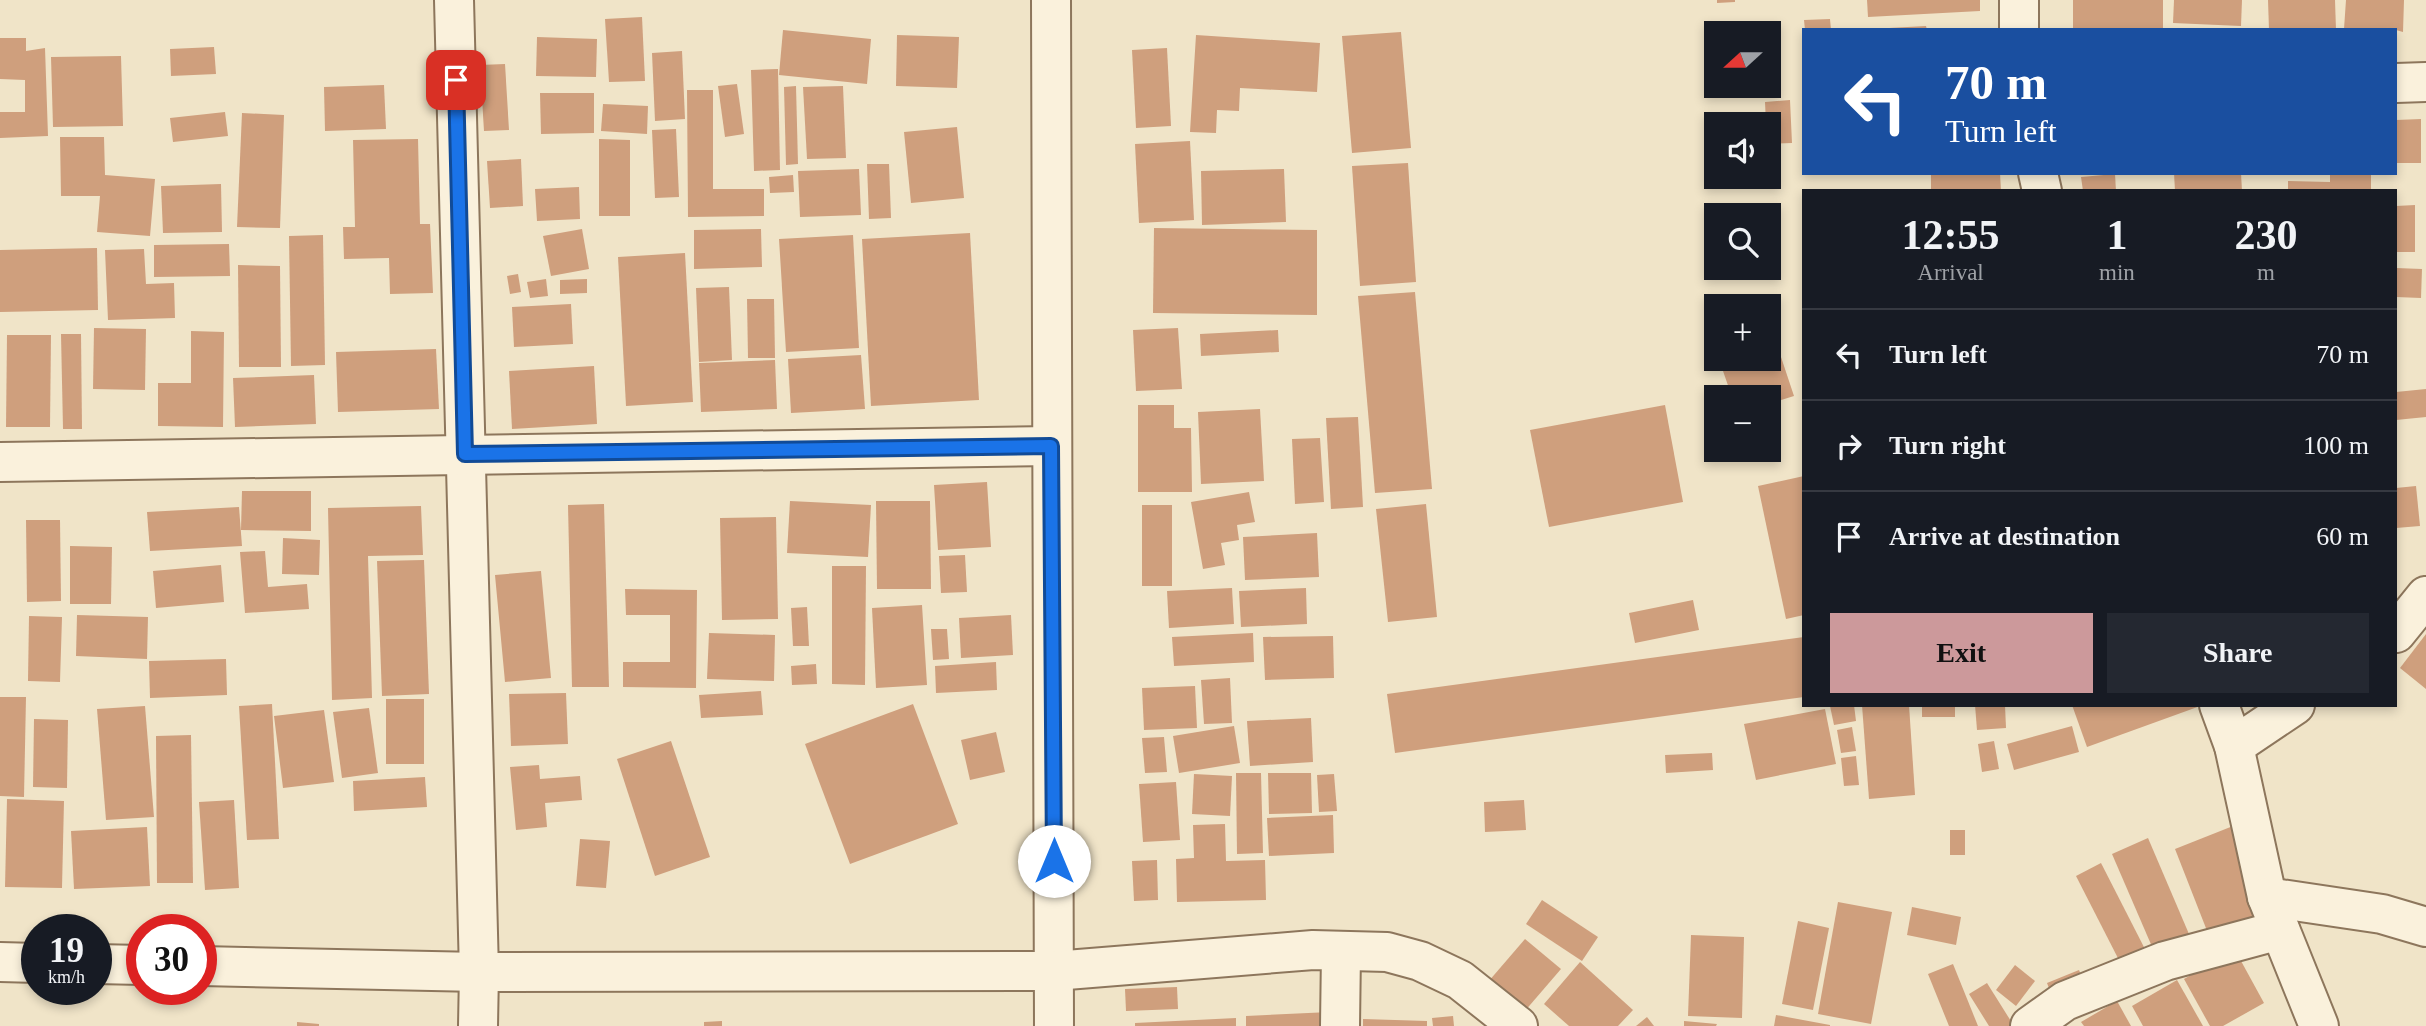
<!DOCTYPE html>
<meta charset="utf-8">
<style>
body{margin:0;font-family:"Times New Roman",serif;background:#242831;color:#f1f3f6;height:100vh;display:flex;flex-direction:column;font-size:26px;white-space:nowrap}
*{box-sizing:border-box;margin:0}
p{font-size:23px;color:#9ea1a6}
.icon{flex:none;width:38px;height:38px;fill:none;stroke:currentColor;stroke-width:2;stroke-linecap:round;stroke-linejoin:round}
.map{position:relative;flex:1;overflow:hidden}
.panel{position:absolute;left:1802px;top:189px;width:595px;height:518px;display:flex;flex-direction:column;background:#171b24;border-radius:0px;box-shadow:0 4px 10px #0003}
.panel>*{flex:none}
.guide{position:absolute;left:1802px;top:28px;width:595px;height:147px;border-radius:0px;box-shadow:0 4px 10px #0003;background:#1a4fa0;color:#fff;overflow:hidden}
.needle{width:46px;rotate:249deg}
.buttons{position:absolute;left:1704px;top:21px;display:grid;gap:14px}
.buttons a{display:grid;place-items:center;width:77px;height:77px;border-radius:0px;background:#171b24;box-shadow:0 4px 10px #0003;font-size:35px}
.speed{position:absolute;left:21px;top:914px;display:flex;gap:14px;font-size:35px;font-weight:700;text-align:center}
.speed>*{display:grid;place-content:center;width:91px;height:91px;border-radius:50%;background:#171b24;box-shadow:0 4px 10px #0003;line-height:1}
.speed small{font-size:18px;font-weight:400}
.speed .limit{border:10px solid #d22;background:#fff;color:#111}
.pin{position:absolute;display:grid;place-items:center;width:60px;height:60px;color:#fff;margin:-30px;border-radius:14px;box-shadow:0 4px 10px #0006}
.me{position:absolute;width:77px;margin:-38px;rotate:0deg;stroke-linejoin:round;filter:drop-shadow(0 0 5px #0008)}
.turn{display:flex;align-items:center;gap:24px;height:147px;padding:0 28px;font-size:32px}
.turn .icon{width:91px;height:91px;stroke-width:2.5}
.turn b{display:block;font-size:49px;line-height:60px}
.eta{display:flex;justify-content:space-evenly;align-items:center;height:119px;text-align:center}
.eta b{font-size:42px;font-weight:600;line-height:49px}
.cta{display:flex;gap:14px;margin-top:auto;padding:14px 28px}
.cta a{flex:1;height:80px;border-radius:0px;background:#cc999b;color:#111;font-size:28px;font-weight:600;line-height:80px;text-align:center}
.cta a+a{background:#242831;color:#f1f3f6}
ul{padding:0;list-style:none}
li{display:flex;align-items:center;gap:21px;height:91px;padding:0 28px;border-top:2px solid #363941}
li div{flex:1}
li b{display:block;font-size:26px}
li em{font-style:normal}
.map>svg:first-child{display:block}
.building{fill:#cf9f7d}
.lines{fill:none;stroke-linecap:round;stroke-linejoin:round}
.street-casing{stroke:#8d765c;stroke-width:42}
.street{stroke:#faf1dc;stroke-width:38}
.route-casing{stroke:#114b97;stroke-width:18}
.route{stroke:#1a73e8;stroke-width:12}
</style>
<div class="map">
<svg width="2426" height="1026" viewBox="0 0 2426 1026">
<rect width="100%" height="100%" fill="#f0e4c8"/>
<g class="building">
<polygon points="1717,0 1735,0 1735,2 1717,3"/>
<polygon points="1867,0 1980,0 1980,11 1868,17"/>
<rect x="2073" y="0" width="90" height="30"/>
<polygon points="2174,0 2242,0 2241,26 2173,23"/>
<polygon points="2268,0 2335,0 2336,30 2269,30"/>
<polygon points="2346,0 2404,0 2403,32 2396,30 2344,29"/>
<polygon points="642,17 645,81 609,82 605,19"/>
<polygon points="1830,19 1831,30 1805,30 1804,20"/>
<polygon points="1926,26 1927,30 1889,30 1889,28"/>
<polygon points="783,30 871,39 867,84 779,75"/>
<polygon points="1401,32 1411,148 1352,153 1342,36"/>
<polygon points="897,35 959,37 957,88 896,86"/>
<polygon points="1196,35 1320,43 1317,92 1240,88 1239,111 1217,110 1216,133 1190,132"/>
<polygon points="537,37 597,39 596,77 536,76"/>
<polygon points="0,38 26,38 26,51 45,48 48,136 0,138 0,112 25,112 25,80 0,79"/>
<polygon points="214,47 216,74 171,76 170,49"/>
<polygon points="1167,48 1171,126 1136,128 1132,50"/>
<polygon points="682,51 685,119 655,121 652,53"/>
<polygon points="121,56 123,126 53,127 51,57"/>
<polygon points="505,64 509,130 484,131 480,65"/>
<polygon points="778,69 780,170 754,171 751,70"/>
<polygon points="737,84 744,134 725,137 718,86"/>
<polygon points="384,85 386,129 325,131 324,87"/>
<polygon points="796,86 798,164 786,165 784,87"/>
<polygon points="843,86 846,158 807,159 803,87"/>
<polygon points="687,90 713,90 713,189 764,189 764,216 688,217"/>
<polygon points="540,93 594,93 594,133 541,134"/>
<polygon points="1790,100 1792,143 1769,144 1769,124 1766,124 1765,102"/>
<polygon points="603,104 648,106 647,134 601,131"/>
<polygon points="225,112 228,136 173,142 170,118"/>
<polygon points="242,113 284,115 280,228 237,227"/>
<polygon points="2421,119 2421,163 2396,163 2396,120"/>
<polygon points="957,127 964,198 911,203 904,132"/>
<polygon points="676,129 679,197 655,198 652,130"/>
<polygon points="60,137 104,137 105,175 155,179 150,236 97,232 100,196 61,196"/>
<polygon points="418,139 420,224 430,224 433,293 390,294 389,258 344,259 343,227 355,227 353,140"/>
<polygon points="599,139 630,140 630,216 599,216"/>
<polygon points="1190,141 1194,220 1139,223 1135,144"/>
<polygon points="521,159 523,206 490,208 487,161"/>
<polygon points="1408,163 1416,282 1360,286 1352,166"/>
<polygon points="867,164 889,164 891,218 869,219"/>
<polygon points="859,169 861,215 800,217 798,171"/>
<polygon points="1284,169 1286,222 1202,225 1201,171"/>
<polygon points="1931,173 2000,173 2001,191 1931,191"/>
<polygon points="2174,173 2241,173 2242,191 2175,191"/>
<polygon points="2330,173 2371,173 2371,191 2288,191 2288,181 2330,182"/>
<polygon points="2115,174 2116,191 2083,191 2081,177"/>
<polygon points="793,175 794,192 770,193 769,177"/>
<polygon points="221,184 222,232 163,233 161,186"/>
<polygon points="579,187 580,219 537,221 535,189"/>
<polygon points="2415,205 2415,252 2396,252 2396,206"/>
<polygon points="1154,228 1317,230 1317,315 1153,313"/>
<polygon points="582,229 589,269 551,276 543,236"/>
<polygon points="761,229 762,267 694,269 694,230"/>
<polygon points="970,233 979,400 871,406 862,239"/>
<polygon points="323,235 325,365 291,366 289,236"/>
<polygon points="853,235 859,348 786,352 779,239"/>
<polygon points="229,244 230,276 154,277 154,245"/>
<polygon points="97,248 98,310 0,312 0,250"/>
<polygon points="144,249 146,284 174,283 175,318 108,320 105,250"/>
<polygon points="685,253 693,402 626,406 618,257"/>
<polygon points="238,265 280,266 281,367 239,367"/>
<polygon points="2396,268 2422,269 2421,298 2396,297"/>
<polygon points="518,274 521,292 510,294 507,276"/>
<polygon points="546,279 548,296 530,298 527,282"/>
<polygon points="587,279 587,293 560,294 560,280"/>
<polygon points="729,287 732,360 699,362 696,288"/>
<polygon points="1415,292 1432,489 1375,493 1358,296"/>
<polygon points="747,299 774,299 775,358 748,358"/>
<polygon points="571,304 573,344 514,347 512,307"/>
<polygon points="94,328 146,329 145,390 93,389"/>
<polygon points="1178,328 1182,389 1136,391 1133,330"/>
<polygon points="1278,330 1279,352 1201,356 1200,334"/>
<polygon points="191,331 224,332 223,427 158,426 158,383 191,383"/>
<polygon points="61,334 81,334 82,429 63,429"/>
<polygon points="7,335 51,335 50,427 6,427"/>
<polygon points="436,349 439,409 338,412 336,352"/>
<polygon points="1779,351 1794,396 1769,404 1769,397 1732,397 1723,371 1735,367 1733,360 1769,359 1769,354"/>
<polygon points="861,355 865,409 791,413 788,359"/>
<polygon points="775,360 777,409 701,412 699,363"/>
<polygon points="594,366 597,424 512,429 509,371"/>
<polygon points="314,375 316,424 235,427 233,378"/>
<polygon points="2426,389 2426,417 2396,420 2396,392"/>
<polygon points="1138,405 1174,405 1174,428 1191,428 1192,492 1138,492"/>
<polygon points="1665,405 1683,502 1549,527 1530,430"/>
<polygon points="1260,409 1264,481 1201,484 1198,412"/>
<polygon points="1358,417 1363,507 1331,509 1326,418"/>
<polygon points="1320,438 1324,502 1295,504 1292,439"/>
<polygon points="1804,476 1804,615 1786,619 1758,486"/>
<polygon points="987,482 991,547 938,550 934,485"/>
<polygon points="2416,486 2420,526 2396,528 2396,488"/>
<polygon points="242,491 311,491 311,531 241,530"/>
<polygon points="1249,492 1255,522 1237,525 1239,540 1221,543 1225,565 1203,569 1191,502"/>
<polygon points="790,501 871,505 868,557 787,553"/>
<polygon points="876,501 930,501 931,589 877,589"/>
<polygon points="604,504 609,687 572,687 568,505"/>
<polygon points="1426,504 1437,617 1388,622 1376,509"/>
<rect x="1142" y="505" width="30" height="81"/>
<polygon points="421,506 423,555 368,556 372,698 332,700 328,508"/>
<polygon points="239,507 242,546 150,551 147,512"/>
<polygon points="776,517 778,619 722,620 720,518"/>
<polygon points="26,520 60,520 61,601 27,602"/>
<polygon points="1317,533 1319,577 1245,580 1243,537"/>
<polygon points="283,538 320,540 319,575 282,574"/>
<polygon points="70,546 112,547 111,604 70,604"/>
<polygon points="265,551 268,587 307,584 309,609 245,613 240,552"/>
<polygon points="965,555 967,592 941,593 939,556"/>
<polygon points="424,560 429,694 382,696 377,561"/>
<polygon points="221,565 224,602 156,608 153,571"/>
<polygon points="832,566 866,566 865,685 832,684"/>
<polygon points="541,571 551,678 505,682 495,575"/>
<polygon points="1232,588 1234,624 1169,628 1167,591"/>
<polygon points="1306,588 1307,624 1241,627 1239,591"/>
<polygon points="625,589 697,590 696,688 623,687 623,662 670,662 670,615 626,615"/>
<polygon points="1693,600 1699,630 1635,643 1629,613"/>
<polygon points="922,605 927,685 876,688 872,608"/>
<polygon points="807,607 809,646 793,646 791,608"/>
<polygon points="77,615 148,617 147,659 76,656"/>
<polygon points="1011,615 1013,655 961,658 959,618"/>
<polygon points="29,616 62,617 60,682 28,681"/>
<polygon points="931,629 947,629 949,659 933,660"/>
<polygon points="709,633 775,635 774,681 707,679"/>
<polygon points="1253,633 1254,662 1174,666 1172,637"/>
<polygon points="2426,634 2426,689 2400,668"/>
<polygon points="1333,636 1334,678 1265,680 1263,637"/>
<polygon points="1804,637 1804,697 1395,753 1387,694"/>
<polygon points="226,659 227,695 150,698 149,661"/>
<polygon points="996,662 997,690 936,693 935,666"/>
<polygon points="816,664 817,684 792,685 791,666"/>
<polygon points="1230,678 1232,723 1204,724 1201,680"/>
<polygon points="1195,686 1197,728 1144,730 1142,688"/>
<polygon points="761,691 763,715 701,718 699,695"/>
<polygon points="566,693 568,744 511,746 509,694"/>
<polygon points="0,697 26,697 24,797 0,796"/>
<rect x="386" y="699" width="38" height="65"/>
<polygon points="272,704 279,839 247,840 239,706"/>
<polygon points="913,704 958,824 850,864 805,744"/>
<polygon points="1854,705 1856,721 1834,725 1830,706"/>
<polygon points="1862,705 1909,705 1915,795 1869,799"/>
<rect x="1922" y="705" width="33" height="12"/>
<polygon points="1975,705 2005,705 2006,728 1977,730"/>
<polygon points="2072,705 2203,705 2087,747"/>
<polygon points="145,706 154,817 106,820 97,709"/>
<polygon points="369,708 378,773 342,778 333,712"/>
<polygon points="1825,709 1836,764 1756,780 1744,724"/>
<polygon points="324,710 334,782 283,788 274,716"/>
<polygon points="1311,718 1313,762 1250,766 1247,721"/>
<polygon points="34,719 68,720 67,788 33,787"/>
<polygon points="1234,726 1240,763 1179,773 1173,736"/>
<polygon points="2072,726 2079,752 2014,770 2007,744"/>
<polygon points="1852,727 1856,751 1841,753 1837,730"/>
<polygon points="996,732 1005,772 970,780 961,740"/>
<polygon points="191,735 193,883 157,883 156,736"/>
<polygon points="1164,737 1167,772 1145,773 1142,738"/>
<polygon points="671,741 710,857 655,876 617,759"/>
<polygon points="1994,741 1999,769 1982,772 1978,744"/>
<polygon points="1712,753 1713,770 1666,773 1665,755"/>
<polygon points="1856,756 1859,785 1844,786 1841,758"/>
<polygon points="539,765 540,779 580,776 582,800 545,803 547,827 516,830 510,767"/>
<polygon points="1236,773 1261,773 1263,853 1237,854"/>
<polygon points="1268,773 1311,773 1312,813 1269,814"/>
<polygon points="1194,774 1232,776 1230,816 1192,814"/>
<polygon points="1334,774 1337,811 1319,812 1317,775"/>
<polygon points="425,777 427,807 354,811 353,781"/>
<polygon points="1176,782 1180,840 1143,842 1139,784"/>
<polygon points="7,799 64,801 62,888 5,887"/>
<polygon points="234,800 239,888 205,890 199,802"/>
<polygon points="1524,800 1526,830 1485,832 1484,802"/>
<polygon points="1333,815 1334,853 1269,856 1267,818"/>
<polygon points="1225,824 1226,861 1265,860 1266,900 1177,902 1176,859 1194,858 1193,825"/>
<polygon points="2233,826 2269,918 2211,941 2175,849"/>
<polygon points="147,827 150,886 74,889 71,831"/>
<rect x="1950" y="830" width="15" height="25"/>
<polygon points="2148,838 2189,934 2153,949 2112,854"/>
<polygon points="580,839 610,841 606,888 576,886"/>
<polygon points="1157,860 1158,900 1134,901 1132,861"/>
<polygon points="2101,863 2148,955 2123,968 2076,876"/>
<polygon points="1542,900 1598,937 1582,961 1526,924"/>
<polygon points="1838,902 1892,912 1871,1024 1818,1014"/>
<polygon points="1912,907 1961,917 1956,945 1907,935"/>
<polygon points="1798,921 1829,928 1813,1010 1782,1004"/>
<polygon points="1691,935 1744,937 1742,1018 1688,1016"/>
<polygon points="1525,939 1561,969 1517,1020 1482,989"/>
<polygon points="2235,950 2264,1003 2223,1026 2210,1026 2184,979"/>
<polygon points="1580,962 1633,1010 1618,1026 1569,1026 1544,1004"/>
<polygon points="1953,964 1978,1026 1949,1026 1928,974"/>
<polygon points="2015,965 2035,981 2016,1006 1996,990"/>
<polygon points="2079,970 2087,990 2054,1002 2047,983"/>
<polygon points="2177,980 2203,1026 2143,1026 2132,1006"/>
<polygon points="1987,983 2014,1026 1989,1026 1969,994"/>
<polygon points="1177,987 1178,1009 1126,1011 1125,989"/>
<polygon points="2117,1001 2131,1026 2084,1026 2081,1022"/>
<polygon points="1330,1012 1331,1026 1246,1026 1246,1016"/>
<polygon points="1776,1015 1830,1025 1830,1026 1774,1026"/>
<polygon points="1453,1016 1454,1026 1433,1026 1432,1018"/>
<polygon points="1647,1017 1654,1026 1636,1026"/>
<polygon points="1236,1018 1236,1026 1135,1026 1135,1023"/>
<polygon points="1363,1019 1427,1021 1427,1026 1363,1026"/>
<polygon points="722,1021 722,1026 704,1026 704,1022"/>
<polygon points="1684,1021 1717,1024 1716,1026 1684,1026"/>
<polygon points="297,1022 319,1024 319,1026 297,1026"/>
</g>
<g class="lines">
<g class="street-casing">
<g id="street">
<polyline points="454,0 479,972 478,1026"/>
<polyline points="1051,0 1054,1026"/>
<polyline points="2019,0 2019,30"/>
<polyline points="2396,83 2426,82"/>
<polyline points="2038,173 2042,191"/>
<polyline points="0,462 1051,446"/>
<polyline points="2396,633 2426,596"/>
<polyline points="2219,705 2234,746 2267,897 2319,1026"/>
<polyline points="2234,746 2295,705"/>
<polyline points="2267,897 2382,914 2426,927"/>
<polyline points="0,962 37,963"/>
<polyline points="96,964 142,965"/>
<polyline points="201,966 479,972 1054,971 1313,950 1387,952 1420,961 1460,980 1518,1026"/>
<polyline points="1340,1026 1341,952"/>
<polyline points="2030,1026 2065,1001 2165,961 2280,930"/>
</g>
</g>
<use href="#street" class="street"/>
</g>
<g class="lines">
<g class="route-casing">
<polyline id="route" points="456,80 465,454 1051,446 1054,861"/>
</g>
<use href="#route" class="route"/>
</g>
</svg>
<div class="buttons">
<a><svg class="needle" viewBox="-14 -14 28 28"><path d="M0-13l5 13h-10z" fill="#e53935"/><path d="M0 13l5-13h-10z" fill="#9ea1a6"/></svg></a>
<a><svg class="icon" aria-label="sound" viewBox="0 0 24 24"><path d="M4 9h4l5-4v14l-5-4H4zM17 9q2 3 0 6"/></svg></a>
<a><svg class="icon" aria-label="search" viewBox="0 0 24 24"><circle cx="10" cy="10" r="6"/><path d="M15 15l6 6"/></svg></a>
<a>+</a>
<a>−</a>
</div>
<div class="speed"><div>19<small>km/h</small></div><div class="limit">30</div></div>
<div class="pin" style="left:456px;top:80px;background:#d93025"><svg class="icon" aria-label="arrive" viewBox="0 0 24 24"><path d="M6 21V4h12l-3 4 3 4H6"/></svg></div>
<svg class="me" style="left:1054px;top:861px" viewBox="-20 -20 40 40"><circle r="19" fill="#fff"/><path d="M0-13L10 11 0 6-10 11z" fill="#1a73e8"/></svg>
<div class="guide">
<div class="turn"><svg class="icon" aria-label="left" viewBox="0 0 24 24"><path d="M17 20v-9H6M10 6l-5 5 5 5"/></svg><div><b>70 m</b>Turn left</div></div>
</div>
<section class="panel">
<div class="eta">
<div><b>12:55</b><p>Arrival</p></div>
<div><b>1</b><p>min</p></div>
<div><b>230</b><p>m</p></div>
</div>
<ul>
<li><svg class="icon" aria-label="left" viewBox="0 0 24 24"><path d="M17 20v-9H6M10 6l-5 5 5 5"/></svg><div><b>Turn left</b></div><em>70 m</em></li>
<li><svg class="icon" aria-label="right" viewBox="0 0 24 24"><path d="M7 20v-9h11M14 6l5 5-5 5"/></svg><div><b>Turn right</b></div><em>100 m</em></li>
<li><svg class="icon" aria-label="arrive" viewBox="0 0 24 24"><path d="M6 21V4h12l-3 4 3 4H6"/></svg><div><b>Arrive at destination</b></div><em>60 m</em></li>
</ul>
<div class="cta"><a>Exit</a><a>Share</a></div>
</section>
</div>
